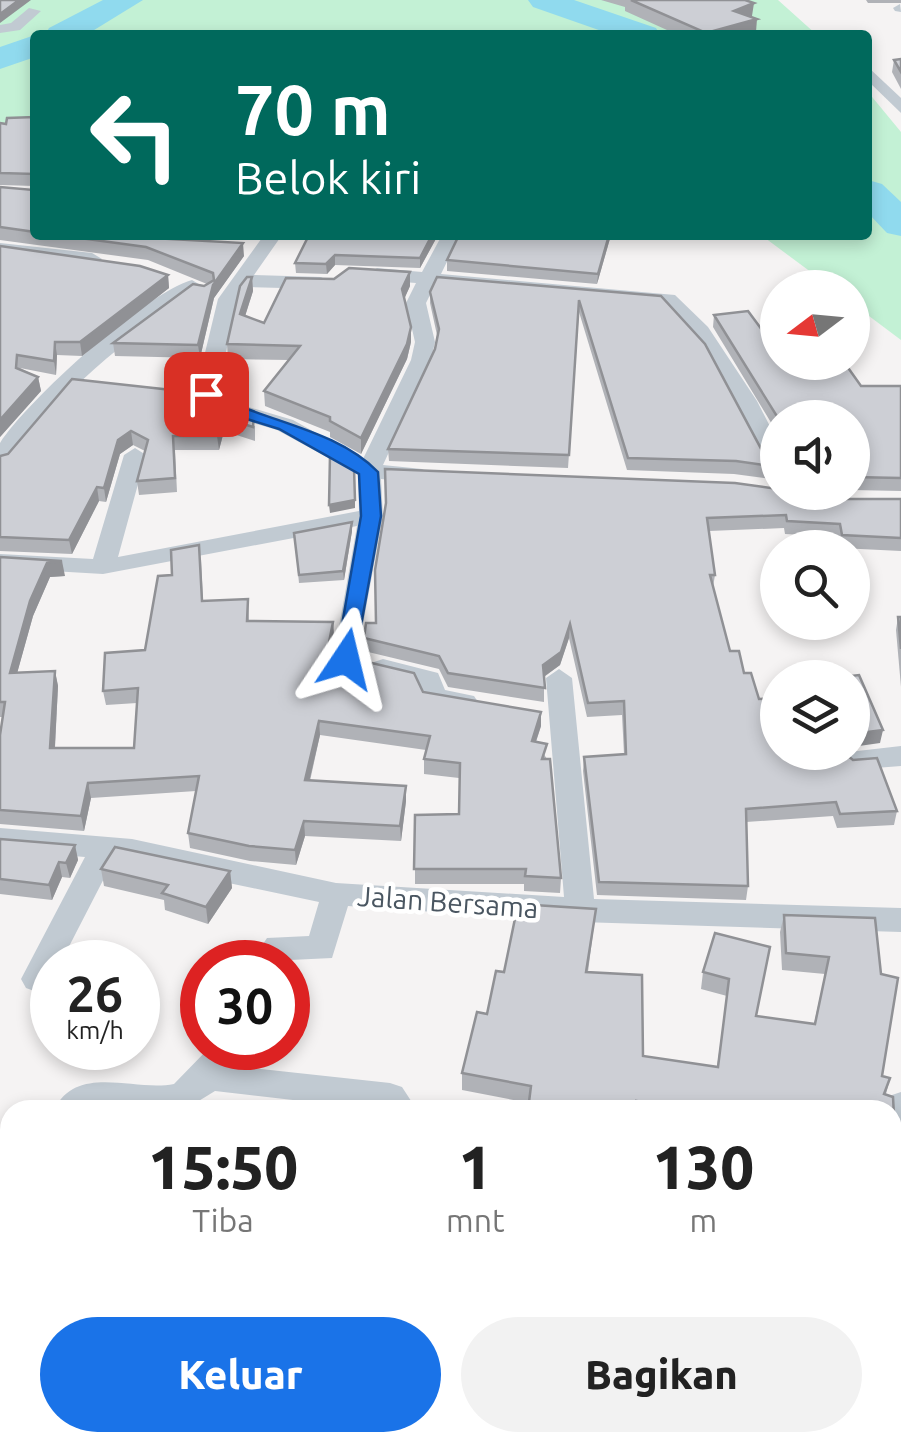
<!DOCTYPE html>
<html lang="id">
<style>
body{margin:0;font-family:Ubuntu,sans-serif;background:#f2f2f2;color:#222;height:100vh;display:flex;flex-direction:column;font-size:38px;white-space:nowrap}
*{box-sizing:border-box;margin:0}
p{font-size:32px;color:#767676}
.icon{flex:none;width:55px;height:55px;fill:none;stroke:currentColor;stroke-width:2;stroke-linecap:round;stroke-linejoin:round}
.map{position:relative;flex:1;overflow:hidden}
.sheet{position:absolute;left:0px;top:1100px;width:902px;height:352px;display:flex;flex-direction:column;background:#fff;border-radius:30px 30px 0 0;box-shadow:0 5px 15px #0003}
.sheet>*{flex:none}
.guide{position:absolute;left:30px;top:30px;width:842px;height:210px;border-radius:10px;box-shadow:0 5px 15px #0003;background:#00695c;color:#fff;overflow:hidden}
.needle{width:65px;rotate:254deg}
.tools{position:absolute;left:760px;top:270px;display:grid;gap:20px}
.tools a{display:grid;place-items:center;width:110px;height:110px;border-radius:50%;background:#fff;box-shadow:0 5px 15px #0003;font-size:50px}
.speed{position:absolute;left:30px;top:940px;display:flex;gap:20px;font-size:50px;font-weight:700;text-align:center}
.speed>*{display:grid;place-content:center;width:130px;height:130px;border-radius:50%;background:#fff;box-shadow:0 5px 15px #0003;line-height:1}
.speed small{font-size:25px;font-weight:400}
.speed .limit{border:15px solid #d22;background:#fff;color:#111}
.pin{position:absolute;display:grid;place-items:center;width:85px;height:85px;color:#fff;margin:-42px;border-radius:20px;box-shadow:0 5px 15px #0006}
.me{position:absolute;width:110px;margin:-55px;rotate:10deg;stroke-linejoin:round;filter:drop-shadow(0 0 8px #0008)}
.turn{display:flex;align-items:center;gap:35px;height:210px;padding:0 40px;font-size:45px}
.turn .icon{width:130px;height:130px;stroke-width:2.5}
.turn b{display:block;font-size:70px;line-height:85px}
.eta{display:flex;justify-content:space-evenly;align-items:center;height:170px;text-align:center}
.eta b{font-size:60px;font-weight:800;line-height:70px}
.button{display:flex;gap:20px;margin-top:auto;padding:20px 40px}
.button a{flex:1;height:115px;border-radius:60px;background:#1a73e8;color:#fff;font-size:40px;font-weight:800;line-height:115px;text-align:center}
.button a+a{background:#f2f2f2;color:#222}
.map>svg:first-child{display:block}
.green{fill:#c3f1d5}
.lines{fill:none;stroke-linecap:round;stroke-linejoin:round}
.river{fill:#90daee;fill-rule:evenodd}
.minor{fill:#c1cad2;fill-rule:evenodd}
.wall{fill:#b0b2b7}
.shaded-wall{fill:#909195}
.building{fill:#cdcfd5;stroke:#909195;stroke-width:2.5}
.route{fill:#1a73e8;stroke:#114b97;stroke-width:2.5}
.labels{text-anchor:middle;stroke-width:9;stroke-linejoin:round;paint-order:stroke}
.street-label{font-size:28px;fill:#4a5661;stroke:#fff}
</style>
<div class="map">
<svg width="901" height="1451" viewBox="0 0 901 1451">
<rect width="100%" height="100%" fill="#f5f3f3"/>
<g class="green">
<polygon points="0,0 778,0 817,35 35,35 35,135 0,132"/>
<polygon points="868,92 901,132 901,340 853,304 852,288 831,287 761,235 868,235"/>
</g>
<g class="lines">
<g class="river">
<polygon points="103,0 143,0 86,35 45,35 49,28"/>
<polygon points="528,0 574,0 656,28 660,35 613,35 533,7"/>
<polygon points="35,35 35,57 0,69 0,47"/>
<polygon points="868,180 882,184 901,202 901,236 887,233 868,213"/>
</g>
<g class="minor">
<polygon points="900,4 901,12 895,11 893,8"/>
<polygon points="29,8 41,11 20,30 0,33 0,25 11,23"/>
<polygon points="868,67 901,98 901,113 868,81"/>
<polygon points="264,235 282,235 254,275 321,277 331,283 321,289 246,287 238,299 217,392 235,403 293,420 363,459 411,360 415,342 406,303 416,283 377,280 367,274 377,268 422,272 442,235 460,235 441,274 675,295 708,327 757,401 778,442 778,476 767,469 707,354 662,304 435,285 426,303 435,342 431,360 383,465 422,469 434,476 422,483 381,479 383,516 351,689 333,689 329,683 357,526 103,574 0,568 0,554 93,559 124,455 135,448 146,455 118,557 359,511 358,474 277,430 219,413 195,394 218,299"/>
<polygon points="0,243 92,253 102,259 92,265 0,255"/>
<path d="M192,280L202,286L199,290C126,339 57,393 8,466L0,468V443C27,401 145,293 192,280Z"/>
<polygon points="383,659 438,673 445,690 474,696 478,702 464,711 424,703 417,685 374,674 370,668 374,662"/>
<polygon points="559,669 572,678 594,899 901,908 901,932 580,922 348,906 332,958 251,962 267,938 309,936 319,902 114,859 61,962 52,962 48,988 37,992 26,988 21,979 85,857 0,850 0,828 132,839 336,883 564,897 546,678"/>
<polygon points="901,746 901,766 850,770 836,760 840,753"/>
<path d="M209,1048H243L234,1066L390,1083L402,1087L417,1110H379L215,1091L184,1110H54C77,1063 134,1092 174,1084Z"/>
<polygon points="901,1092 901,1146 892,1149 892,1110 883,1110 889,1096"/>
<polygon points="10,1201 10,1246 0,1249 0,1205"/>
<polygon points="892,1251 901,1253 901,1287 892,1285"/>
<polygon points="0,1372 10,1373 10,1411 0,1410"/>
<polygon points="481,1442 586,1442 589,1451 485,1451"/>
<rect x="815" y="1442" width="40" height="9"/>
</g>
</g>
<g class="wall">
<polygon points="601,0 745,0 752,16 751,17 756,32 746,35 678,35 625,11 625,7"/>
<polygon points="866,0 901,0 901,3 868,3"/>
<polygon points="901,59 901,89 892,72 894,60"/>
<polygon points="35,117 35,235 141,235 141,237 244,256 214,298 200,358 115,356 113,343 207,284 148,260 0,240 0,187 33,190 34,186 0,185 0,123 6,124"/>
<polygon points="309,235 438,235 420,268 335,265 327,274 296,273 295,263"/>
<polygon points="459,235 611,235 597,284 447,271 447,260"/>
<polygon points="0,246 168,275 169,288 82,356 57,355 56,375 20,368 38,377 41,391 0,437"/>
<polygon points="252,277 253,291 245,316 264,323 410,286 404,299 411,327 411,342 407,359 361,454 330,437 330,432 265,406 264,391 289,360 228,359 227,344"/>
<polygon points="430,292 661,296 766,458 778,465 778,480 734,474 627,470 579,312 568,468 389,461 388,449 435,349 437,335 430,303"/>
<polygon points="714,315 765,334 861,386 901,386 901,491 852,490 852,418 778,418 778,434 713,327"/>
<polygon points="199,393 255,426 255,441 224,431 219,450 175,450 177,492 139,495 137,481 145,451 133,445 120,454 106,502 99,501 72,554 0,551 0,456"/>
<polygon points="846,499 901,499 901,551 840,548 838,537 785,534 784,528 709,531 715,575 713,587 730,651 759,699 897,811 894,825 837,828 833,816 746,822 748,886 746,900 597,895 583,771 584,757 624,754 622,715 587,717 569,638 560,665 544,677 544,702 448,687 439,669 364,651 364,638 376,623 386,504"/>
<polygon points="352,531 344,580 299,583 294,533"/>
<polygon points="0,557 65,576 50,577 33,616 17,673 55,671 58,686 55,748 134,748 137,703 106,705 103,691 145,650 172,575 201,559 203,601 248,599 249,621 333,622 334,636 327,671 332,678 541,712 541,726 536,742 547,759 561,878 560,893 524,891 524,884 415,884 415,815 459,814 459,778 424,774 424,759 426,750 320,735 310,781 406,786 406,801 401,841 305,836 296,865 250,861 190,848 188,833 196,791 91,798 84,831 0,824 0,735 3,717 0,717"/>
<polygon points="898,617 901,617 901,687 896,630"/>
<polygon points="0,839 75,845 78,860 70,878 62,877 52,900 0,894"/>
<polygon points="101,869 230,871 232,888 208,924 165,910 164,900 104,886"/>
<polygon points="518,904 596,909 588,972 642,975 643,1056 717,1067 727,996 701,989 703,972 715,933 770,947 756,1016 814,1024 825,974 782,970 780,932 784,915 875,918 881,974 898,978 882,1076 890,1078 886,1094 893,1097 895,1135 901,1133 901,1166 892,1165 892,1110 528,1110 529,1103 462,1090 462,1073 477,1012 487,1014 496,971 504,972"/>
<polygon points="901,1186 901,1250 895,1248"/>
</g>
<g class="shaded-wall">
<polygon points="19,0 31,0 0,23 0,14"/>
<polygon points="754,3 752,16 733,24 734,11"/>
<polygon points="757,19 756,32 746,35 706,35 706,33"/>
<polygon points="432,235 438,235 420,268 420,258"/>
<polygon points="609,235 611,235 597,284 598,274"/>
<polygon points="243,243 244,256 214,298 200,358 198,345 213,285"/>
<polygon points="335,255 335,265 327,274 326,264"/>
<polygon points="410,272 410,286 402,304 402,289"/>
<polygon points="168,275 169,288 82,356 80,342"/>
<polygon points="252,277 253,291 241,329 240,314"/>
<polygon points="411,327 411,342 407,359 361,454 361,438"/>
<polygon points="55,342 57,355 56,375 54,361"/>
<polygon points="38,377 41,391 0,437 0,420"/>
<polygon points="222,417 224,431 219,450 217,436"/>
<polygon points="131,431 133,445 120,454 106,502 104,488 118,440"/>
<polygon points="97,487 99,501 72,554 69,540"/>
<polygon points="355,500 355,508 330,513 329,505"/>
<polygon points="352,522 352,531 344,580 343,571"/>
<polygon points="62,561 65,576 50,577 33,616 13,688 10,673 30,601 47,563"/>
<polygon points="333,622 334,636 325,682 324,668"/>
<polygon points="570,624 569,638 560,665 542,678 543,665"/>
<polygon points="55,671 58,686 54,763 50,748"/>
<polygon points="541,712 541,726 531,756 532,741"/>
<polygon points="319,721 320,735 306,795 305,780"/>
<polygon points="883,730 880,743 852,747 852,734"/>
<polygon points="88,783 91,798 84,831 81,816"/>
<polygon points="406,786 406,801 401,841 400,826"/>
<polygon points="304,821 305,836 296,865 295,850"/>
<polygon points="75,845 78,860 70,878 66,863"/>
<polygon points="59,862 62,877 52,900 49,885"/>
<polygon points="230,871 232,888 208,924 206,907"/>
</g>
<g class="building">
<polygon points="0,0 19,0 0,14"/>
<polygon points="631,0 745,0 754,3 734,11 757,19 706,33"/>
<polygon points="901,59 901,72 894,60"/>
<polygon points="35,117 35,174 0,173 0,123 6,124 7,118"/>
<polygon points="35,177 35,232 0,227 0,187 33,190"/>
<polygon points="58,235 137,235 136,237 243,243 213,285 198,345 113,343 193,284 204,286 214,280 213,273 146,247"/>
<polygon points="309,235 432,235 420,258 335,255 326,264 295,263"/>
<polygon points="459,235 609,235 598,274 447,260"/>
<polygon points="0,246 140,266 168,275 80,342 55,342 54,361 17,355 16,368 38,377 0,420"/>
<polygon points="349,268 410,272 402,289 411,327 407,344 361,438 330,421 330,417 264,391 300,346 227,344 240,286 247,277 252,277 240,314 264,323 286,278 334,279"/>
<polygon points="437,277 661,296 705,344 766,458 778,465 778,467 736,461 628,458 579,300 569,455 388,449 435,349 439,329 430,292"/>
<polygon points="748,311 765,334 778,333 778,362 844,362 861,386 901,386 901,478 852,477 852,418 778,418 714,315"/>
<polygon points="72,379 199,393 254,413 253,427 222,417 217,436 173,436 175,478 137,481 148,440 131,431 118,440 104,488 97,487 69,540 0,537 0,456 8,454"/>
<polygon points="330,455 354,468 355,500 329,505"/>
<polygon points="385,469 735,483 778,489 778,492 802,492 846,499 901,499 901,538 842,535 840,524 787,521 786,515 707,518 715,575 710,575 730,651 739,651 744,673 751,673 759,699 778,698 778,752 843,752 853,760 877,758 897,811 840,814 836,802 746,809 748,886 599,882 584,757 626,754 624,701 588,703 570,624 561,652 543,665 545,688 448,673 439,656 364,638 366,623 376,623 375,570 386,503"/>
<polygon points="352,522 343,571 299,575 294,533"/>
<polygon points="199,545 202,601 248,599 247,621 333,622 324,668 332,678 352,677 359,660 414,673 423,692 541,712 532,741 547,744 542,759 550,759 561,878 525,876 526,869 414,869 415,815 459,814 460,763 424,759 430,736 319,721 305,780 406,786 400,826 304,821 295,850 249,846 188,833 199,776 88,783 81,816 0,810 0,735 5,702 0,702 0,557 62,561 47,563 30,601 10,673 55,671 50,748 134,748 138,688 103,691 105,653 145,650 158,576 172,575 171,550"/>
<polygon points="898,617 901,617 901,649"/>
<polygon points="859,675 883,730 852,734 852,678 833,678"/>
<polygon points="0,839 75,845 66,863 59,862 49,885 0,879"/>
<polygon points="115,847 230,871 206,907 162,893 168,885 101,869"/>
<polygon points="518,904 596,909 586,972 642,975 643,1056 718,1067 729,979 703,972 715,933 770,947 756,1016 815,1024 829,957 786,953 784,915 875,918 881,974 898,978 882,1076 890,1078 884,1094 893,1097 895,1135 901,1133 901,1148 892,1147 892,1110 691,1110 636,1101 634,1110 528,1110 531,1086 462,1073 477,1012 487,1014 496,971 504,972"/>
</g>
<path class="route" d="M199,390C215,388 222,398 235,404C281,424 341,434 378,472L381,516L354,664H339L336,659L361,516L359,474L279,429L221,411L199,398Z"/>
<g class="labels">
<g class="street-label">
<text transform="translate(448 902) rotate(4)" y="10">Jalan Bersama</text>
</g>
</g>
</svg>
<div class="tools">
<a><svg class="needle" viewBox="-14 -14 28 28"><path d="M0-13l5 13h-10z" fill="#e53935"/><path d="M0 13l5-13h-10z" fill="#767676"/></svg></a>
<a><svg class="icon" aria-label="sound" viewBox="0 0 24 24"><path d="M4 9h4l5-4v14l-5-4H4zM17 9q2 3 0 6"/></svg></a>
<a><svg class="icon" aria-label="search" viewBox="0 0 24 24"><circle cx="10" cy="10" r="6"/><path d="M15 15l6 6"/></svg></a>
<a><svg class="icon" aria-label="layers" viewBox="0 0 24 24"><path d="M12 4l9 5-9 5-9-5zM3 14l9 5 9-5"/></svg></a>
</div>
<div class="speed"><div>26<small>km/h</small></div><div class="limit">30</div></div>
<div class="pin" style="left:206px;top:394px;background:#d93025"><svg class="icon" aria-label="arrive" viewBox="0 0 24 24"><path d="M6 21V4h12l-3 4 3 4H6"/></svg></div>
<svg class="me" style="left:346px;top:659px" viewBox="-20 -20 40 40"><path d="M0-17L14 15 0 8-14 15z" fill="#1a73e8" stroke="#fff" stroke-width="4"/></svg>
<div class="guide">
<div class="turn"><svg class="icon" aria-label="left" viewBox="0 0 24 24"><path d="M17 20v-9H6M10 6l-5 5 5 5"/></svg><div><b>70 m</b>Belok kiri</div></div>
</div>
<section class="sheet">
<div class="eta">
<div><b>15:50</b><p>Tiba</p></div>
<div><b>1</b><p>mnt</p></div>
<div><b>130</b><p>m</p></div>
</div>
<div class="button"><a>Keluar</a><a>Bagikan</a></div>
</section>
</div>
